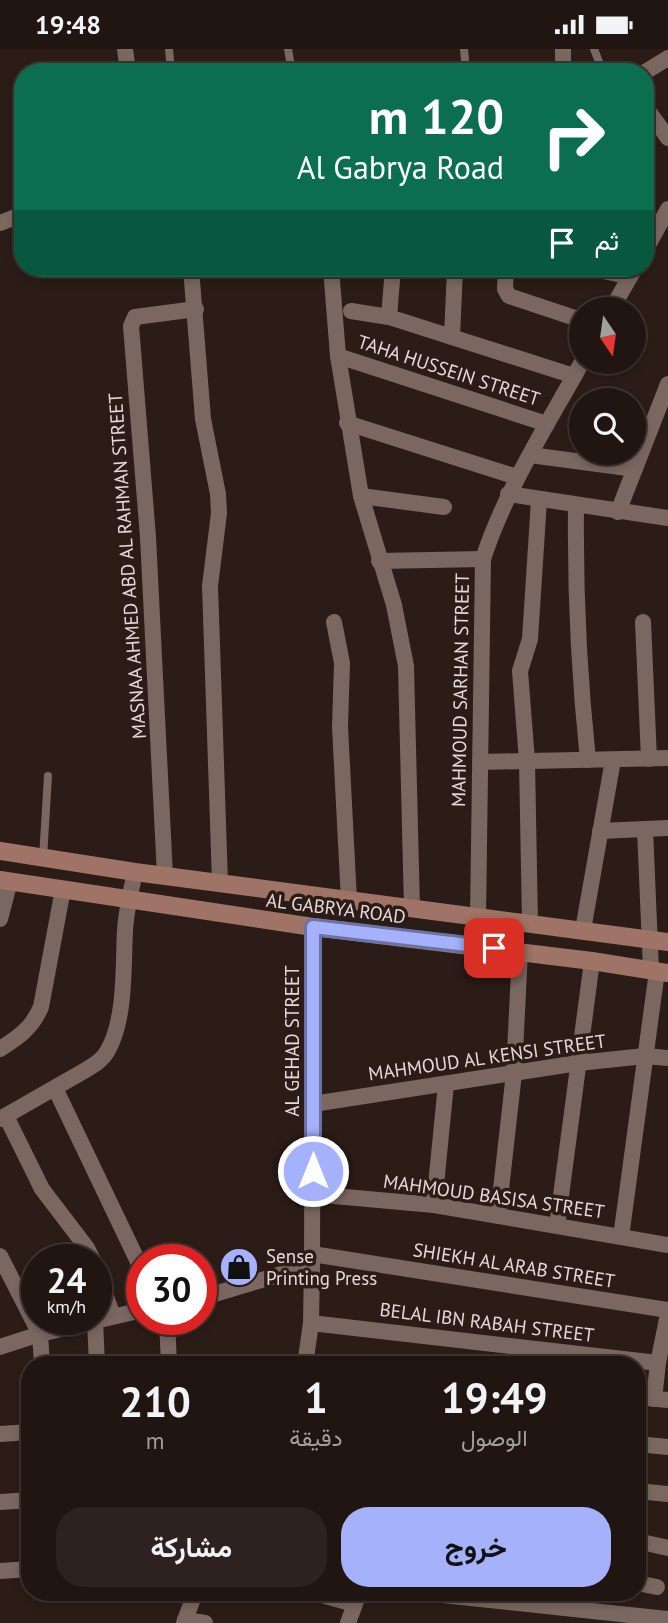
<!DOCTYPE html>
<html lang="ar">
<meta charset="utf-8">
<style>
body{margin:0;font-family:"PT Sans",Vazirmatn,sans-serif;background:#2d221f;color:#f1f3f6;direction:rtl;height:100vh;display:flex;flex-direction:column;font-size:26px;white-space:nowrap}
*{box-sizing:border-box;margin:0}
p{font-size:23px;color:#a29f9f}
.icon{flex:none;width:38px;height:38px;fill:none;stroke:currentColor;stroke-width:2;stroke-linecap:round;stroke-linejoin:round}
.map{position:relative;flex:1;overflow:hidden;direction:ltr}
.side{position:absolute;left:21px;top:1307px;width:625px;height:245px;display:flex;flex-direction:column;background:#201511;border-radius:28px;box-shadow:0 4px 10px #0003,0 0 0 2px #3d3431;direction:rtl}
.side>*{flex:none}
.guide{position:absolute;left:14px;top:14px;width:640px;height:214px;border-radius:28px;box-shadow:0 4px 10px #0003,0 0 0 2px #3d3431;direction:rtl;background:#0b6e4f;color:#fff;overflow:hidden}
.needle{width:46px;rotate:167deg}
.fabs{position:absolute;left:569px;top:248px;display:grid;gap:14px}
.fabs a{display:grid;place-items:center;width:77px;height:77px;border-radius:50%;background:#201511;box-shadow:0 4px 10px #0003,0 0 0 2px #3d3431;font-size:35px}
.speed{position:absolute;left:21px;top:1195px;display:flex;gap:14px;font-size:35px;font-weight:700;text-align:center}
.speed>*{display:grid;place-content:center;width:91px;height:91px;border-radius:50%;background:#201511;box-shadow:0 4px 10px #0003,0 0 0 2px #3d3431;line-height:1}
.speed small{font-size:18px;font-weight:400}
.speed .limit{border:10px solid #d22;background:#fff;color:#111}
.pin{position:absolute;display:grid;place-items:center;width:60px;height:60px;color:#fff;margin:-30px;border-radius:14px;box-shadow:0 4px 10px #0006}
.me{position:absolute;width:77px;margin:-38px;rotate:0deg;stroke-linejoin:round;filter:drop-shadow(0 0 5px #0008)}
.turn{display:flex;align-items:center;gap:24px;height:147px;padding:0 35px;font-size:32px}
.turn .icon{width:91px;height:91px;stroke-width:2.5}
.turn b{display:block;font-size:49px;line-height:60px}
.then{display:flex;align-items:center;height:66px;padding:0 35px;background:#0003;gap:14px;font-size:26px}
.eta{display:flex;justify-content:space-evenly;align-items:center;height:119px;text-align:center}
.eta b{font-size:42px;font-weight:700;line-height:49px}
.primary-button{display:flex;gap:14px;margin-top:auto;padding:14px 35px}
.primary-button a{flex:1;height:80px;border-radius:28px;background:#a6b1fc;color:#111;font-size:28px;font-weight:700;line-height:80px;text-align:center}
.primary-button a+a{background:#2d221f;color:#f1f3f6}
.status{display:flex;justify-content:space-between;align-items:center;height:49px;padding:0 35px;background:#201511;direction:ltr}
.status svg{height:19px;fill:currentColor}
.map>svg:first-child{display:block}
.lines{fill:none;stroke-linecap:round;stroke-linejoin:round}
.lane{stroke:#7a6760;stroke-width:8}
.street{stroke:#7a6760;stroke-width:16}
.secondary{stroke:#9f7365;stroke-width:18}
.route-casing{stroke:#6c73a4;stroke-width:18}
.route{stroke:#a6b1fc;stroke-width:12}
.labels{text-anchor:middle;stroke-width:7;stroke-linejoin:round;paint-order:stroke}
.street-label{font-size:19px;fill:#e5d9d6;stroke:#2b1c17}
.poi-label{font-size:19px;fill:#e5d9d6;stroke:#2b1c17;text-anchor:start}
</style>
<div class="status"><b>19:48</b><svg viewBox="0 0 49 12"><path d="M0 12V9h3v3zM5 12V6h3v6zM10 12V3h3v9zM15 12V0h3v12zM26 1h20v11H26zM47 4h2v5h-2z"/></svg></div>
<div class="map">
<svg width="668" height="1574" viewBox="0 0 668 1574">
<rect width="100%" height="100%" fill="#2b1c17"/>
<g class="lines">
<g class="lane">
<polyline points="169,0 171,23"/>
<polyline points="288,0 292,23"/>
<polyline points="464,0 466,23"/>
<polyline points="594,0 603,23"/>
<polyline points="43,809 48,727"/>
</g>
<g class="street">
<polyline points="125,0 128,23"/>
<polyline points="563,23 563,0"/>
<polyline points="645,23 668,9"/>
<polyline points="646,59 668,89"/>
<polyline points="0,174 23,165"/>
<polyline points="646,200 668,160"/>
<polyline points="191,219 203,370 218,445 219,464 210,537 220,833"/>
<polyline points="331,219 338,307 361,447 394,556 406,617 412,860"/>
<polyline points="506,219 505,240 509,247 581,271"/>
<polyline points="591,219 630,228"/>
<polyline points="611,261 635,219"/>
<polyline points="351,262 389,268 574,327"/>
<polyline points="389,268 393,219"/>
<polyline points="452,288 455,219"/>
<polyline points="338,307 547,375"/>
<polyline points="616,313 617,314"/>
<polyline points="347,374 517,428"/>
<polyline points="530,406 635,420"/>
<polyline points="508,445 668,469"/>
<polyline points="361,447 444,458"/>
<path d="M576,457C575,542 579,626 588,711"/>
<polyline points="618,463 668,335"/>
<polyline points="379,512 483,510"/>
<polyline points="334,573 342,614 340,678 349,851"/>
<polyline points="643,573 649,710"/>
<polyline points="480,713 668,709"/>
<polyline points="645,780 651,921"/>
<polyline points="600,782 668,779"/>
<polyline points="165,827 148,488 131,277 135,268 196,260"/>
<path d="M478,868L483,510C506,440 546,378 582,313"/>
<polyline points="0,870 10,832"/>
<polyline points="530,874 527,712 520,622 530,590 539,451"/>
<polyline points="583,881 613,711"/>
<path d="M0,1000C19,988 32,979 41,958L63,840"/>
<polyline points="55,1039 142,1221"/>
<polyline points="313,1055 578,1014 645,1007 668,1009"/>
<polyline points="6,1067 42,1140 87,1199 93,1211"/>
<path d="M0,1070L84,1022C94,1016 103,1011 108,1001C126,969 123,917 125,882C126,862 131,842 135,823"/>
<polyline points="312,1145 434,1156 668,1196"/>
<polyline points="434,1156 446,1035"/>
<polyline points="498,1167 514,1024 520,902"/>
<polyline points="557,1177 592,912"/>
<polyline points="621,1188 657,922"/>
<polyline points="312,1205 668,1261"/>
<polyline points="0,1207 40,1285 42,1316"/>
<polyline points="96,1221 113,1267"/>
<polyline points="201,1249 312,1216"/>
<polyline points="167,1270 169,1316"/>
<polyline points="95,1271 97,1316"/>
<polyline points="311,1274 658,1314"/>
<polyline points="0,1298 40,1285 142,1261"/>
<polyline points="252,1313 306,1313"/>
<polyline points="305,1316 311,1274 312,1216 313,878"/>
<polyline points="637,1348 668,1351"/>
<polyline points="654,1350 658,1314 668,1265"/>
<polyline points="0,1385 30,1383"/>
<polyline points="637,1395 668,1398"/>
<polyline points="637,1442 668,1445"/>
<polyline points="0,1453 30,1451"/>
<polyline points="637,1492 668,1499"/>
<polyline points="0,1522 30,1520"/>
<polyline points="637,1534 657,1538"/>
<polyline points="315,1544 354,1555"/>
<polyline points="424,1544 667,1570"/>
<polyline points="185,1571 205,1574"/>
<polyline points="184,1574 195,1544"/>
<polyline points="348,1574 359,1544"/>
</g>
<g class="secondary">
<polyline points="0,802 135,823 668,893"/>
<polyline points="0,831 313,878 592,912 668,924"/>
</g>
</g>
<g class="lines">
<g class="route-casing">
<polyline id="route" points="313,1122 313,878 494,899"/>
</g>
<use href="#route" class="route"/>
</g>
<defs>
<g id="shop-disc" transform="scale(2.0125)"><circle r="9.5" fill="#a6b1fc" stroke="#2b1c17"/><path d="M-5-2.5h2.3a2.7 3.5 0 0 1 5.4 0H5L5.5 6h-11ZM-1.5-2.5h3a1.5 2.3 0 0 0-3 0Z" fill="#111"/></g>
</defs>
<g fill-rule="evenodd">
<use href="#shop-disc" x="239" y="1218"/>
</g>
<g class="labels">
<g class="street-label">
<text transform="translate(449 321) rotate(18)" y="7">TAHA HUSSEIN STREET</text>
<text transform="translate(127 517) rotate(-94)" y="7">MASNAA AHMED ABD AL RAHMAN STREET</text>
<text transform="translate(460 641) rotate(-89)" y="7">MAHMOUD SARHAN STREET</text>
<text transform="translate(336 859) rotate(7)" y="7">AL GABRYA ROAD</text>
<text transform="translate(292 992) rotate(-90)" y="7">AL GEHAD STREET</text>
<text transform="translate(487 1008) rotate(-8)" y="7">MAHMOUD AL KENSI STREET</text>
<text transform="translate(494 1147) rotate(8)" y="7">MAHMOUD BASISA STREET</text>
<text transform="translate(514 1216) rotate(9)" y="7">SHIEKH AL ARAB STREET</text>
<text transform="translate(487 1273) rotate(7)" y="7">BELAL IBN RABAH STREET</text>
</g>
<g class="poi-label">
<text x="266" y="1214">Sense<tspan x="266" dy="22">Printing Press</tspan></text>
</g>
</g>
</svg>
<div class="fabs">
<a><svg class="needle" viewBox="-14 -14 28 28"><path d="M0-13l5 13h-10z" fill="#e53935"/><path d="M0 13l5-13h-10z" fill="#a29f9f"/></svg></a>
<a><svg class="icon" aria-label="search" viewBox="0 0 24 24"><circle cx="10" cy="10" r="6"/><path d="M15 15l6 6"/></svg></a>
</div>
<div class="speed"><div>24<small>km/h</small></div><div class="limit">30</div></div>
<div class="pin" style="left:494px;top:899px;background:#d93025"><svg class="icon" aria-label="arrive" viewBox="0 0 24 24"><path d="M6 21V4h12l-3 4 3 4H6"/></svg></div>
<svg class="me" style="left:313px;top:1122px" viewBox="-20 -20 40 40"><circle r="17" fill="#a6b1fc" stroke="#fff" stroke-width="3"/><path d="M0-11L8 9 0 5-8 9z" fill="#fff"/></svg>
<div class="guide">
<div class="turn"><svg class="icon" aria-label="right" viewBox="0 0 24 24"><path d="M7 20v-9h11M14 6l5 5-5 5"/></svg><div><b>120 m</b>Al Gabrya Road</div></div>
<div class="then">ثم<svg class="icon" aria-label="arrive" viewBox="0 0 24 24"><path d="M6 21V4h12l-3 4 3 4H6"/></svg></div>
</div>
<section class="side">
<div class="eta">
<div><b>19:49</b><p>الوصول</p></div>
<div><b>1</b><p>دقيقة</p></div>
<div><b>210</b><p>m</p></div>
</div>
<div class="primary-button"><a>خروج</a><a>مشاركة</a></div>
</section>
</div>
